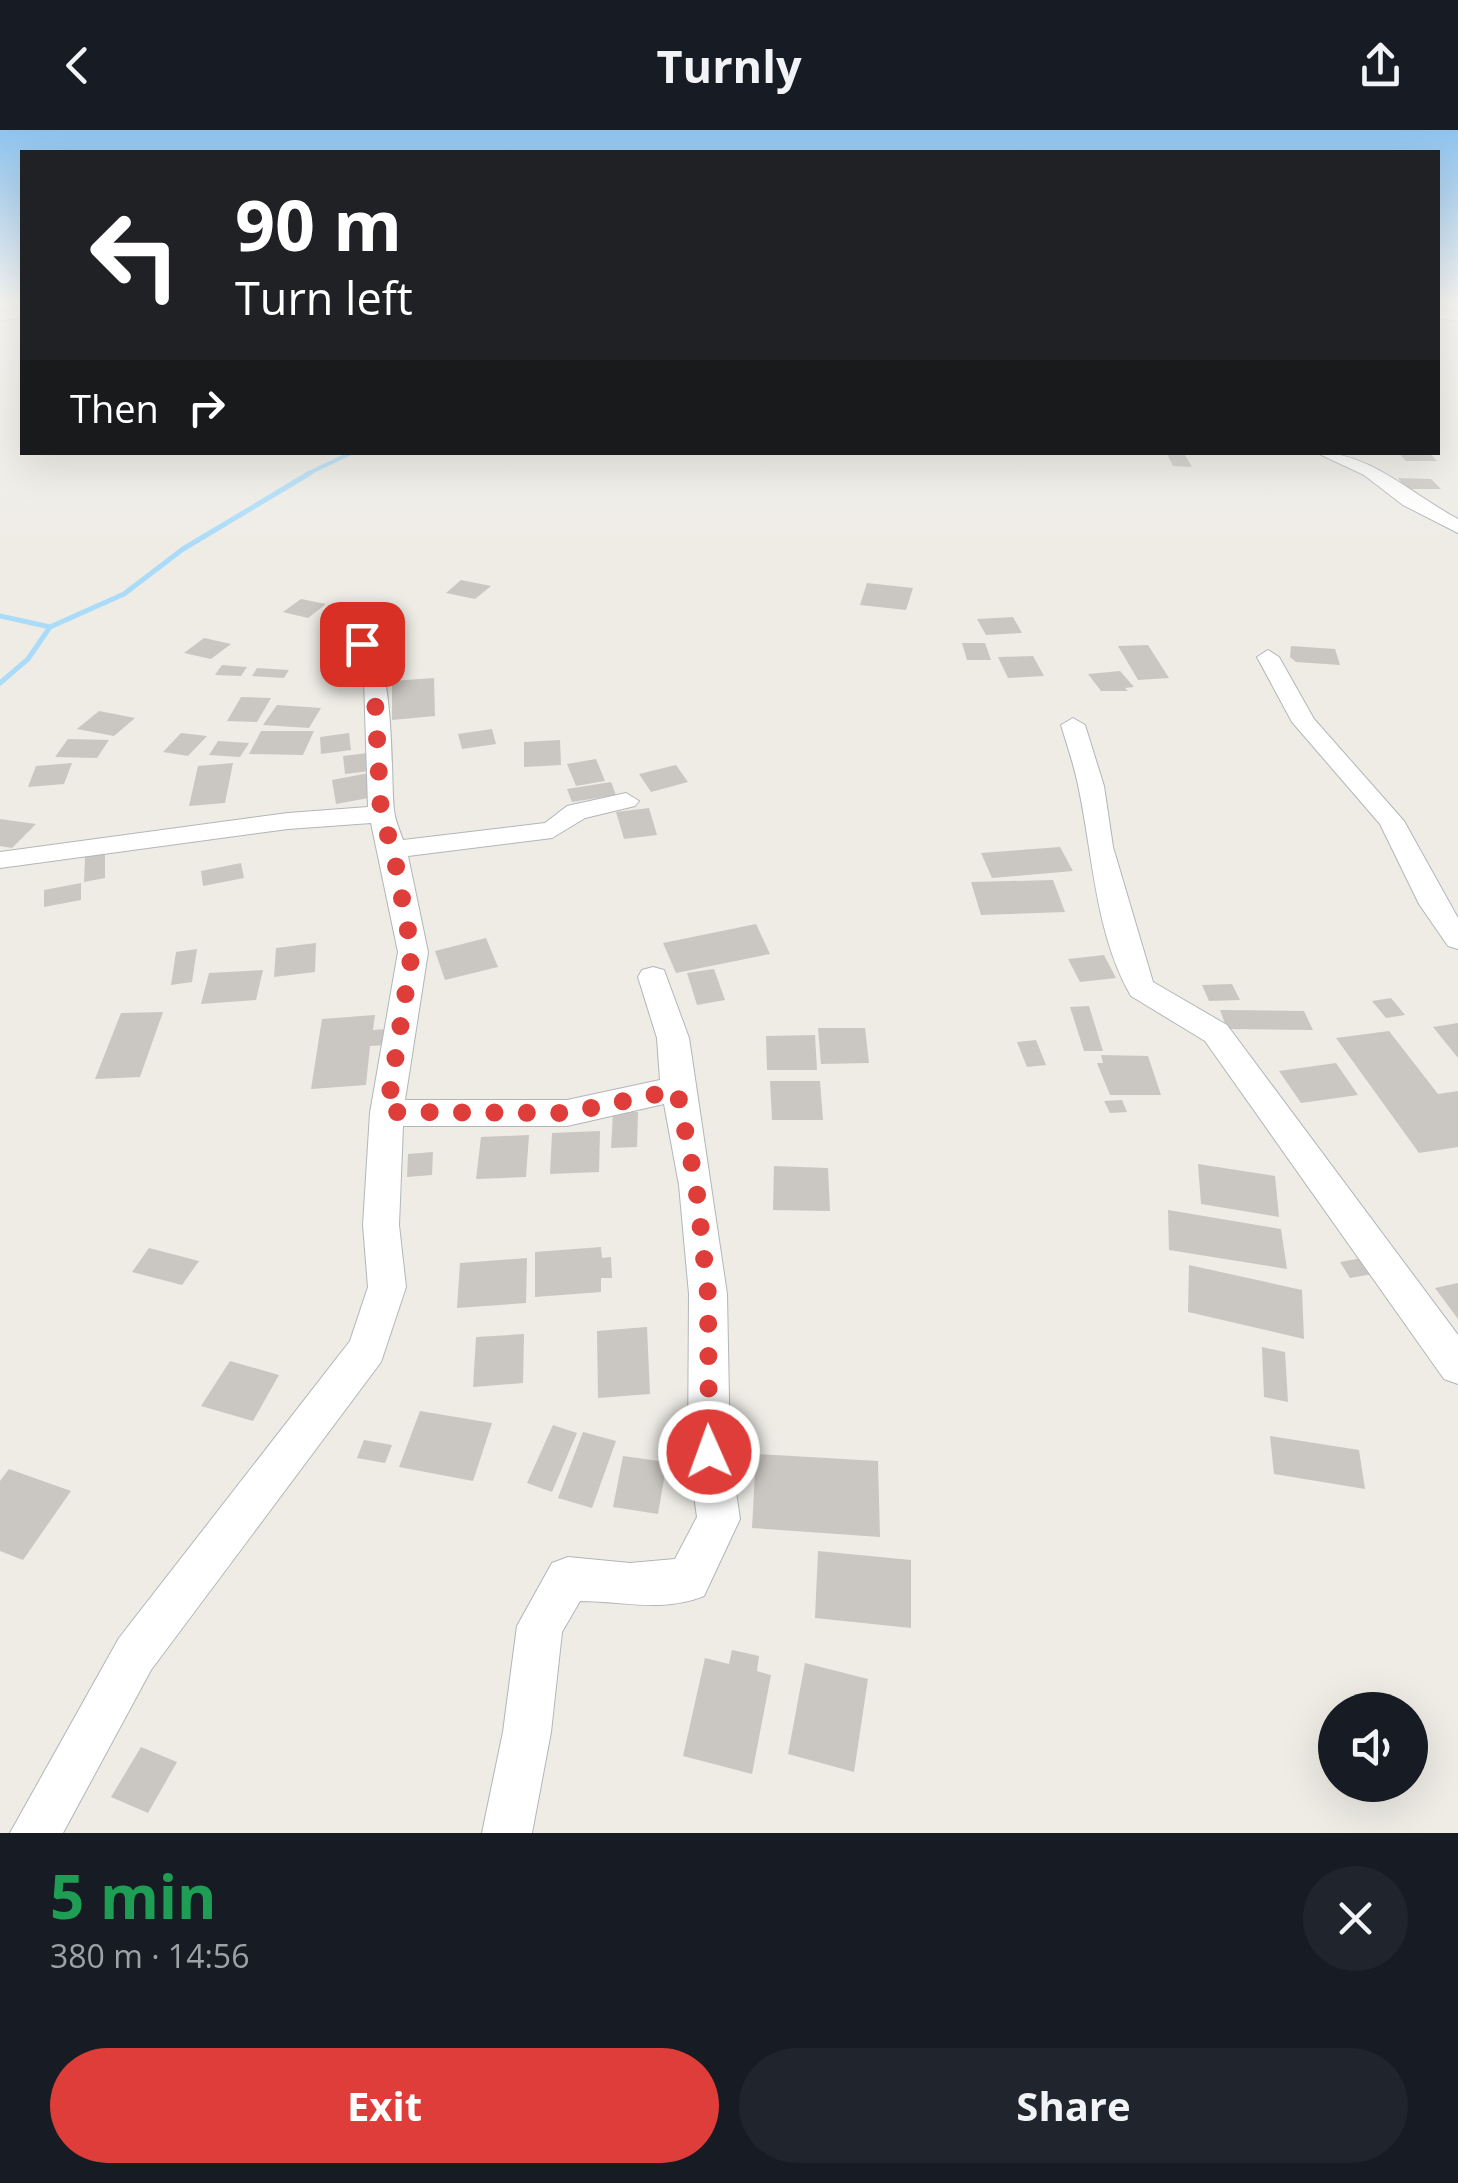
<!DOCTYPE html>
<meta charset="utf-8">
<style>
body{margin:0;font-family:"Open Sans",sans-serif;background:#20242c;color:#f1f3f6;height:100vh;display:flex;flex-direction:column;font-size:38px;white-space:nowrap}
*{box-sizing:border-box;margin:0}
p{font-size:32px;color:#9ea1a6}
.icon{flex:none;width:55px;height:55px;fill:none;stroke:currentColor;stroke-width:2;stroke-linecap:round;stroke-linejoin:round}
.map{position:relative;height:1703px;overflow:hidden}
.details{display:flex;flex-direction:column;background:#171b24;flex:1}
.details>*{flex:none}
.hud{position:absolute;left:20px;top:20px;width:1420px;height:305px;border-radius:0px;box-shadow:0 10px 40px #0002;background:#202124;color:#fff;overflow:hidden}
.buttons{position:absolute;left:1318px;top:1562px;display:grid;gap:20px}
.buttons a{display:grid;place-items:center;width:110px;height:110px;border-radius:50%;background:#171b24;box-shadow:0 10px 40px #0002;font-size:50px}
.pin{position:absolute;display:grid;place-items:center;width:85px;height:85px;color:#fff;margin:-42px;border-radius:20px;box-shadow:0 5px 15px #0006}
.me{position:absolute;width:110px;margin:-55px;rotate:358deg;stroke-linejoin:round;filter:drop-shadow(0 0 8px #0008)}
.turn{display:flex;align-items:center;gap:35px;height:210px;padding:0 50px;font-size:45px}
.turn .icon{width:130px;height:130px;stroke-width:2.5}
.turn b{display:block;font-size:70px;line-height:85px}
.then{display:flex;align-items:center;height:95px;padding:0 50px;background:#0003;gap:20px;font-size:38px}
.round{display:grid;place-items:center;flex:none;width:105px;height:105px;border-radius:52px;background:#20242c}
.head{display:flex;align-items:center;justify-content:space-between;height:170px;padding:0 50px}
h1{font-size:60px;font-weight:700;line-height:75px;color:#1e9e55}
.action{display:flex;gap:20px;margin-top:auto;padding:20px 50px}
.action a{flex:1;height:115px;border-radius:60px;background:#df3d3a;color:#fff;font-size:40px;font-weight:700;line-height:115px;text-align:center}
.action a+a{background:#20242c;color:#f1f3f6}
header{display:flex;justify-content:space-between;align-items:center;height:130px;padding:0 50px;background:#171b24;font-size:45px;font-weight:700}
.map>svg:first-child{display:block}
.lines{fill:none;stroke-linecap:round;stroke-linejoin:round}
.stream-far1{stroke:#aadcfa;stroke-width:4}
.stream{stroke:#aadcfa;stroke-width:5}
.building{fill:#cac7c2}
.minor-casing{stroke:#b2b6b9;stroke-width:2}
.minor{fill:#fff;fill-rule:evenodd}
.route{stroke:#df3d3a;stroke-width:18;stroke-dasharray:0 32.4}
</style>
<header><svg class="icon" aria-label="back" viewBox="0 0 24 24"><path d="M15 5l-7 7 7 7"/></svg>Turnly<svg class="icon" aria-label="share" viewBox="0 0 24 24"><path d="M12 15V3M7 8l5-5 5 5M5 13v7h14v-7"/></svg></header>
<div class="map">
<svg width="1458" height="1703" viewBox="0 0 1458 1703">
<rect width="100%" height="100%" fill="#eeece5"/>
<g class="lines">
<polyline class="stream-far1" points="305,345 353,322"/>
<g class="stream">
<polyline points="0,486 50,497"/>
<polyline points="0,553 28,529 50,497 124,464 183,419 310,343"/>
</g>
</g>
<g class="building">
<polygon points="1398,322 1429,322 1437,331 1406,331"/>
<polygon points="1167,324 1185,325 1192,337 1173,336"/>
<polygon points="1398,348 1431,349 1441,359 1407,359"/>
<polygon points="461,450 491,456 475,469 446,463"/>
<polygon points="867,453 913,458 906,480 860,475"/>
<polygon points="301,469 326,474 308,488 283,482"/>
<polygon points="1013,487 1022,503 986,505 977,489"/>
<polygon points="204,508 231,514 211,529 184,523"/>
<polygon points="962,513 985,513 991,530 967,530"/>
<polygon points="1148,515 1169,548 1138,550 1118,516"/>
<polygon points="1291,516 1335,519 1340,535 1296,532 1290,527"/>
<polygon points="1033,526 1044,546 1008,548 998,527"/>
<polygon points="222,535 247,537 241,546 215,545"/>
<polygon points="257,538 289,540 284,548 252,546"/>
<polygon points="1120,541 1134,557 1125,558 1128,561 1101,561 1088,544"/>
<polygon points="434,548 435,586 392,590 392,551"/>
<polygon points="241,567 271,568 257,592 227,591"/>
<polygon points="277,575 321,578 309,598 263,595"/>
<polygon points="99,581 135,588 114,606 77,599"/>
<polygon points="492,599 496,614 462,619 458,604"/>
<polygon points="261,601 314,601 303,625 249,624"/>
<polygon points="181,603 207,606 188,626 163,622"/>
<polygon points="349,603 351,620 321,624 320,607"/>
<polygon points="68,609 109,610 97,628 55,627"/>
<polygon points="560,610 561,635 524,637 524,612"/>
<polygon points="218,611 249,613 240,627 209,625"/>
<polygon points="368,623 370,641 345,644 343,626"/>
<polygon points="596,629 605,651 576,656 567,634"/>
<polygon points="72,633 64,654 28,657 36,636"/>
<polygon points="233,633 225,673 189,676 198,636"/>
<polygon points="676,635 688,652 651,662 639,644"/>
<polygon points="369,643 374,667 336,674 332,650"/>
<polygon points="611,652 616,665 572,672 567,659"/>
<polygon points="649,678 657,705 624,709 616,682"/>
<polygon points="0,689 36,694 12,718 0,716"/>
<polygon points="1060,717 1073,741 992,748 981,723"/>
<polygon points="105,724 105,748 84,752 85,727"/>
<polygon points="241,733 244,748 203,756 201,741"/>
<polygon points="1053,750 1065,782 981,785 971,752"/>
<polygon points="81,753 81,770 44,777 44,760"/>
<polygon points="756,794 770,824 676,843 663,813"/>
<polygon points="486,808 498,837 445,850 435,821"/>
<polygon points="316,813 315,842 274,847 276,818"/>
<polygon points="197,819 192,852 171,855 176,822"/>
<polygon points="1104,825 1116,848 1080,852 1068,829"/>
<polygon points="714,839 725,870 697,875 687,843"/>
<polygon points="263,840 256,870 201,874 209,843"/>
<polygon points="1232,854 1240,870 1209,871 1202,855"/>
<polygon points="1391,868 1405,885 1386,888 1372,871"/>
<polygon points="1089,876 1103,921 1084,921 1070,877"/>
<polygon points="1220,880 1304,881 1313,900 1227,899"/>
<polygon points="163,882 140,947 95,949 121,883"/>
<polygon points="375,885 373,900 388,899 387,915 370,916 366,955 311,959 322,889"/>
<polygon points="1458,893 1458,928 1433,897"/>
<polygon points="818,898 865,898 869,933 821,934"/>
<polygon points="1389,901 1438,964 1458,961 1458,1017 1419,1023 1336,908"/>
<polygon points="815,905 817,940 767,940 766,906"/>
<polygon points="1036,910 1046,935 1027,937 1017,912"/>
<polygon points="1101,925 1148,926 1161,965 1110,965 1097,933 1103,933"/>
<polygon points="1336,933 1358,965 1301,973 1279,941"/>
<polygon points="770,951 820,951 823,990 772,990"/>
<polygon points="1122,970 1127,982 1110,983 1104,971"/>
<polygon points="613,982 638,982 637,1017 611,1018"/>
<polygon points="600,1001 599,1042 550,1044 552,1003"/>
<polygon points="529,1005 526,1047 476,1049 481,1007"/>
<polygon points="433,1022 432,1045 407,1047 408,1024"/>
<polygon points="1198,1034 1275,1046 1279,1087 1201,1074"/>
<polygon points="774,1036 828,1038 830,1081 773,1080"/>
<polygon points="1168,1080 1281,1099 1287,1139 1169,1120"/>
<polygon points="601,1117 602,1128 611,1127 612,1148 601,1148 601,1162 535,1167 535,1122"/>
<polygon points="149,1118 199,1131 182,1155 132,1142"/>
<polygon points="1368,1127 1379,1143 1350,1148 1340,1132"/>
<polygon points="527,1128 526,1173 457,1178 460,1133"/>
<polygon points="1189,1135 1302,1160 1304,1209 1188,1182"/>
<polygon points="1458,1153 1458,1189 1435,1158"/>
<polygon points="647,1197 650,1264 598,1268 597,1201"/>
<polygon points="524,1204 523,1253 473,1257 476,1207"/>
<polygon points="1262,1217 1285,1222 1288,1272 1264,1267"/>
<polygon points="230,1231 279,1245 253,1291 201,1276"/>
<polygon points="420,1281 492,1293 473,1351 399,1337"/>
<polygon points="553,1295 577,1303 552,1362 527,1353"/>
<polygon points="583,1302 616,1311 592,1378 558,1368"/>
<polygon points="1270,1306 1359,1320 1365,1359 1274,1344"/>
<polygon points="364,1310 392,1315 385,1333 357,1328"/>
<polygon points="756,1324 878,1331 880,1407 752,1398"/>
<polygon points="623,1326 667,1332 658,1384 613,1377"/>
<polygon points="9,1339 71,1361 23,1430 0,1421 0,1351"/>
<polygon points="818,1421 911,1430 911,1498 815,1488"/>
<polygon points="732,1520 759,1526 757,1541 771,1545 752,1644 683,1626 705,1528 729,1534"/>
<polygon points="805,1533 868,1549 854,1642 788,1624"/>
<polygon points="141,1617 177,1632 148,1683 111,1667"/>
</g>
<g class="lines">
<g class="minor-casing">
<g id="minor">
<polygon points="22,179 22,187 0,191 0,183"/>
<polygon points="1438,180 1458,183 1458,191 1438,188"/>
<path d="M1315,322C1370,322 1411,364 1458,389V403L1403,375L1364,345Z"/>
<path d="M361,507C397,516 390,648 394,680C395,690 400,701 403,710L545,693L567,676L626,663L639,671L635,676L585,688L552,708L408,726L428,822L405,970H567L660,950L657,908L638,847L642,840L653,837L664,840L689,908L727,1164L730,1322L740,1389L704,1466C661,1483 623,1471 580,1471L562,1502L551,1602L532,1703H482L503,1602L517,1496L552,1433L568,1427L630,1433L675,1429L697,1387L688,1322L689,1164L679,1055L664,974L567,996H403L399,1095L406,1157L381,1232L151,1540L63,1703H10L119,1508L350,1211L368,1157L363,1095L370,983L398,822L371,693L288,699L0,738V722L288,683L368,677L364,550L350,514Z"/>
<polygon points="1268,520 1279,527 1314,589 1404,691 1458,788 1458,819 1448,816 1419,774 1380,694 1292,592 1257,527"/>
<path d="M1073,588L1085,595L1104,656L1113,717L1153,852L1227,895L1458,1205V1254L1444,1249L1205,911L1131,866C1095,804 1093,724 1078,655C1074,635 1067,615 1061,595Z"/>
</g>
</g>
<use href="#minor" class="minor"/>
</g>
<linearGradient id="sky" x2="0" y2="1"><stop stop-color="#8fc4ef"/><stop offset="0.42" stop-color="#f7f6f3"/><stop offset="1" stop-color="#f7f6f3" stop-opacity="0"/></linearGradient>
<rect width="1458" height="412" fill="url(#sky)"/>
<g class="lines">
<polyline class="route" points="362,514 374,550 381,684 393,720 412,822 387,982 567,983 677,960 696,1055 708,1164 709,1322"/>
</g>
</svg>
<div class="buttons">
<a><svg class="icon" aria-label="sound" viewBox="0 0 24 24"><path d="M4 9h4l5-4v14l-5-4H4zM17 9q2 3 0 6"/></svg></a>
</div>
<div class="pin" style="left:362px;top:514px;background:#d93025"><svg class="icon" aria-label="arrive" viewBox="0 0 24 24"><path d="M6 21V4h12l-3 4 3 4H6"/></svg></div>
<svg class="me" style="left:709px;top:1322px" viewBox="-20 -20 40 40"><circle r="17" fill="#df3d3a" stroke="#fff" stroke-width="3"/><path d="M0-11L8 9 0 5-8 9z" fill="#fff"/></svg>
<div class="hud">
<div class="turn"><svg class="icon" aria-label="left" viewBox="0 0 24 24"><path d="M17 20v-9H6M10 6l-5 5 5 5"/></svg><div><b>90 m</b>Turn left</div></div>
<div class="then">Then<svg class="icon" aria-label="right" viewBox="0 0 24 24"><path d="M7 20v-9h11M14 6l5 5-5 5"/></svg></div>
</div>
</div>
<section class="details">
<div class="head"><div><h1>5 min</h1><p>380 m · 14:56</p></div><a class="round"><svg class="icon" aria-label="close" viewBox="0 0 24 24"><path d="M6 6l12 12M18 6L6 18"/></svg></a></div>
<div class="action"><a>Exit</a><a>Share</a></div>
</section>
